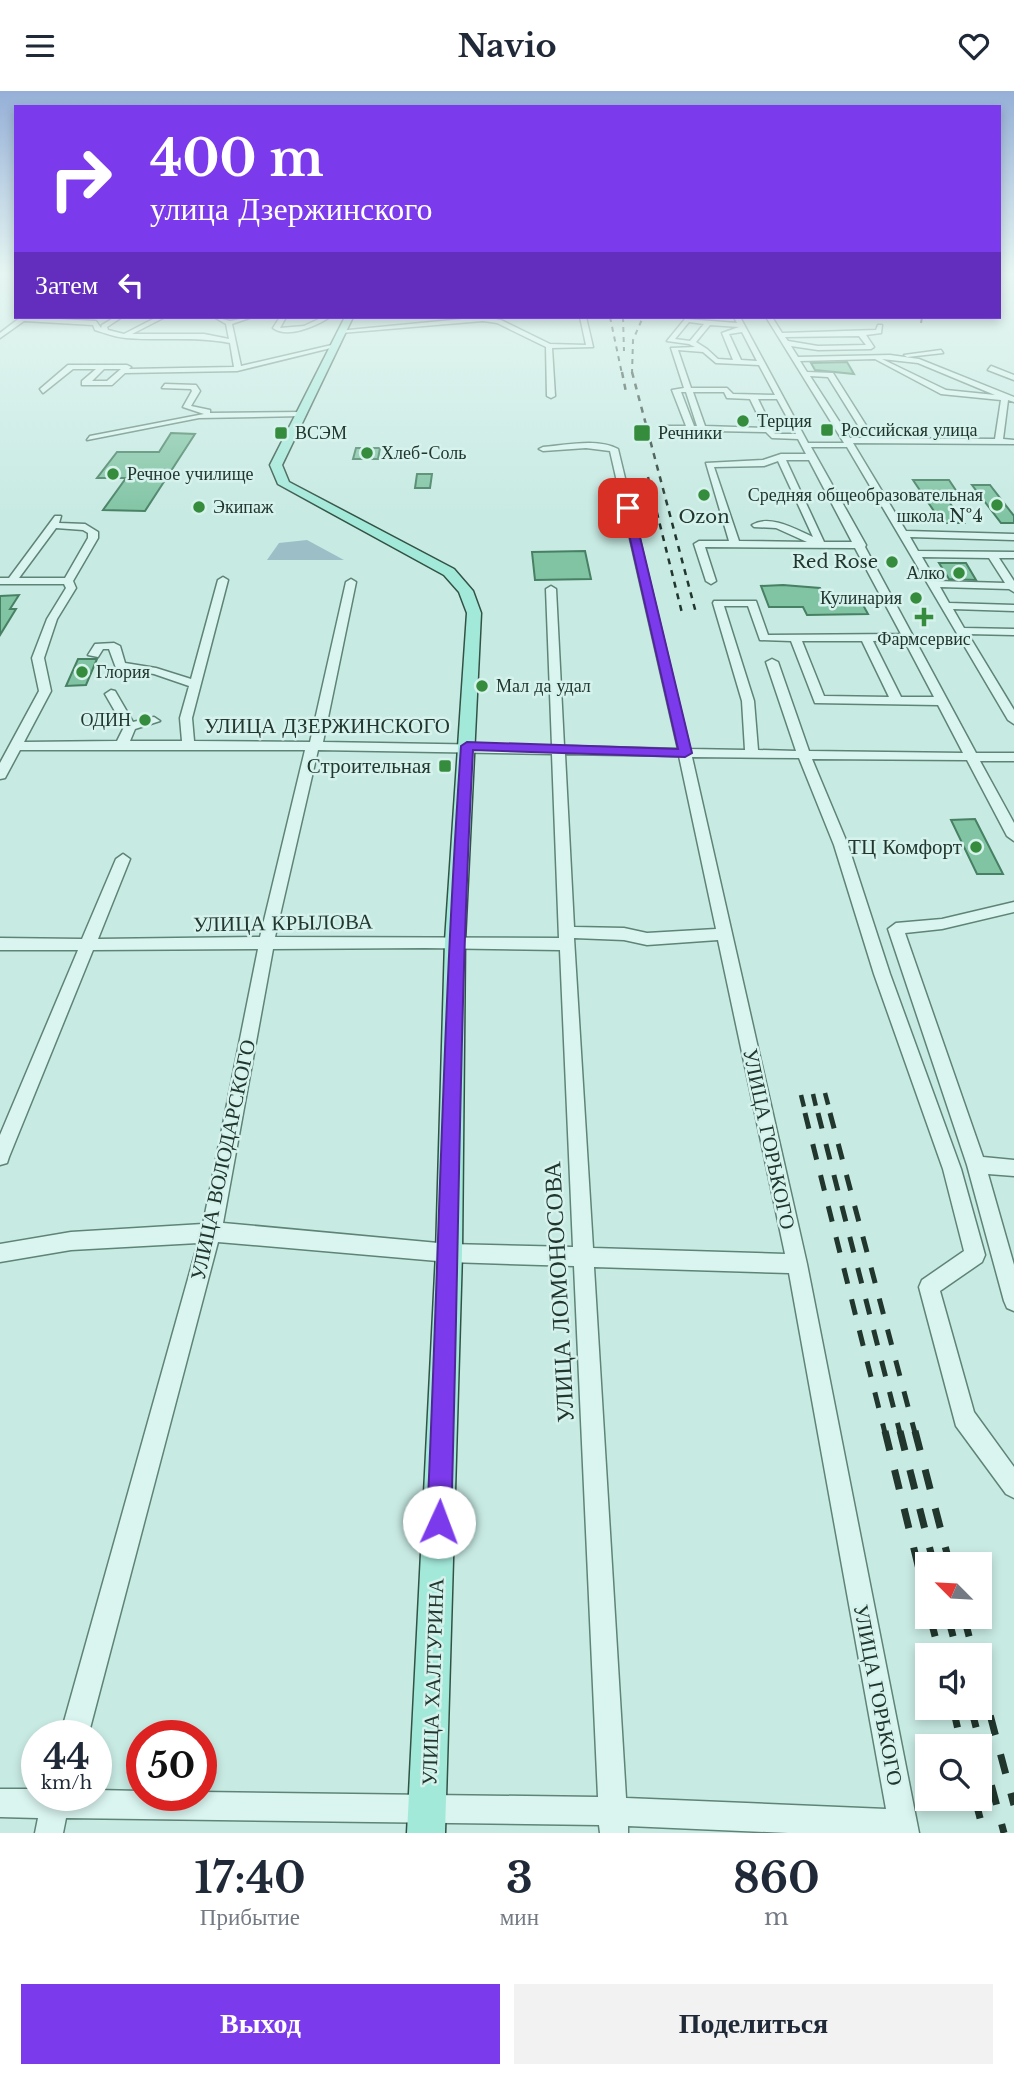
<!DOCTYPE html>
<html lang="ru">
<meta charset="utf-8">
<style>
body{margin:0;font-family:"Libre Baskerville",serif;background:#f2f2f3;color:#1f2937;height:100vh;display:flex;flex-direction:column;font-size:26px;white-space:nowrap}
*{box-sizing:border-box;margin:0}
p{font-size:23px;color:#747a83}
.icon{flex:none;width:38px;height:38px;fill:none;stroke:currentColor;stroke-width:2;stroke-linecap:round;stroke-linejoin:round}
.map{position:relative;height:1742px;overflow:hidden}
.panel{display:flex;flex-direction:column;background:#fff;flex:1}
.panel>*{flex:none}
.guide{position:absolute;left:14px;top:14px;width:987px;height:214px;border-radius:0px;box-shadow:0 4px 10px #0003;background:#7c3aed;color:#fff;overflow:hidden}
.needle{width:46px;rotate:294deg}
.fabs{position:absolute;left:915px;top:1461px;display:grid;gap:14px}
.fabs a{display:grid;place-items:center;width:77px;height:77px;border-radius:0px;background:#fff;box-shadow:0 4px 10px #0003;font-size:35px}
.speed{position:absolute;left:21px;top:1629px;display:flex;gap:14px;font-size:35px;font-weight:700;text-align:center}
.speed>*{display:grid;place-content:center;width:91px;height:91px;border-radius:50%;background:#fff;box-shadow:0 4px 10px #0003;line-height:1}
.speed small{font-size:18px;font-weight:400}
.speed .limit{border:10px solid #d22;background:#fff;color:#111}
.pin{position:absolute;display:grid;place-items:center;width:60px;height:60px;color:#fff;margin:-30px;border-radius:14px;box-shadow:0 4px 10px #0006}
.me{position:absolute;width:77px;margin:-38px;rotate:2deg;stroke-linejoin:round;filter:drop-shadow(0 0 5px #0008)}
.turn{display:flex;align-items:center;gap:24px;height:147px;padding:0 21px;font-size:32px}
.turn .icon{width:91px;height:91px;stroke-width:2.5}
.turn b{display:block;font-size:49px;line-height:60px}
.then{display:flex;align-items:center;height:66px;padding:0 21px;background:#0003;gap:14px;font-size:26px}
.eta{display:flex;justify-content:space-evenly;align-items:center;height:119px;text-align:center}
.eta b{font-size:42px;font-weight:700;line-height:49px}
.button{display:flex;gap:14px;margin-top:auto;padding:14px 21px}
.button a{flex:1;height:80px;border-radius:0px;background:#7c3aed;color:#fff;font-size:28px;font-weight:700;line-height:80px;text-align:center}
.button a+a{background:#f2f2f3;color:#1f2937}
header{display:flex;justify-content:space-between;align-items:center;height:91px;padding:0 21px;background:#fff;font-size:32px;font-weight:700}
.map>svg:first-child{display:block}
.green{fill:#9cbec7}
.building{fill:#81c4a4;stroke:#478063;stroke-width:2}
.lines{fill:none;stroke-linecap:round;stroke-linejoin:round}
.minor-casing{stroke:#5e8476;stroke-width:3}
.major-casing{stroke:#325244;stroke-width:3}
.minor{fill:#daf5f0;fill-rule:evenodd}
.major{fill:#a3e9da;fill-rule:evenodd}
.rail-far4{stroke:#21362d;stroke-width:2;stroke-dasharray:5 5;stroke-linecap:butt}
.rail-far3{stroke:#21362d;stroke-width:2.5;stroke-dasharray:6 6;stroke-linecap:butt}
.rail-far2{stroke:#21362d;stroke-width:4.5;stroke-dasharray:12 12;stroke-linecap:butt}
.rail-far1{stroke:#21362d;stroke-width:5;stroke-dasharray:16 16;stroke-linecap:butt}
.rail{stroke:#21362d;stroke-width:7;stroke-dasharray:20 20;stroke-linecap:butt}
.route{fill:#7c3aed;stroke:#51269a;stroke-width:2}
.poi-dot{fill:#358c3d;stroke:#d6f2ed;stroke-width:2.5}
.labels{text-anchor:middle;stroke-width:5;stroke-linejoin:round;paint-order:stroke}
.far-poi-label{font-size:18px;fill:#21362d;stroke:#d6f2ed;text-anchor:start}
.street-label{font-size:21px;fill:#21362d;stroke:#d6f2ed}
.poi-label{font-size:21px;fill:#21362d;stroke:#d6f2ed;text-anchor:end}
.near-street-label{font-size:24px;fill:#21362d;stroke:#d6f2ed}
</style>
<header><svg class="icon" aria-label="menu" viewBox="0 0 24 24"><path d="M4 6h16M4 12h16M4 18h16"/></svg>Navio<svg class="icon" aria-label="heart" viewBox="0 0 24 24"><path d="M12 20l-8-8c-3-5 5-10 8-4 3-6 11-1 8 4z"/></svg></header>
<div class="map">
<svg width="1014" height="1742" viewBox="0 0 1014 1742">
<rect width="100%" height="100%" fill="#c7eae3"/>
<polygon class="green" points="307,449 344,469 267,469 279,452"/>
<g class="building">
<polygon points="847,271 854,283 815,279 811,272"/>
<polygon points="171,342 195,343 145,420 103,419 126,387 97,387 117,361 159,361"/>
<polygon points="356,357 380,357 378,368 353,368"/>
<polygon points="417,383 432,383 430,397 415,397"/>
<polygon points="913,389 949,389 957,401 942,401 964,432 942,432"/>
<polygon points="972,394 990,394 1014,425 1014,432 1001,432"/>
<polygon points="585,460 591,488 535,489 532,461"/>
<polygon points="939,472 966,472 976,489 949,488"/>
<polygon points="783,494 820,497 823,503 857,503 868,523 807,524 803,516 769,516 761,495"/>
<polygon points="19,504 10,518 16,518 0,544 0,505"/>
<polygon points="78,568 97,568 86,594 66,595"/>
<polygon points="975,728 1003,783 977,783 951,729"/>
</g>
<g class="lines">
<g class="minor-casing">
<g id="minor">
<path d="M21,226L96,230L101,237L102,234L115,226H122L107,236L108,239L124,243L157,226H165L132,243H204L229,248L226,233L214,226L230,230L252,226L232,233L241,275L336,253L339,255L237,280L125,282L112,294H82V290L96,278H73L43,302L40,298L68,274H127L131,276L129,278L234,276L230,252C195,245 161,250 126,247C114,246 105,242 95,239L93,234L24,230L0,247V242ZM104,278H121L107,290H92Z"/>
<path d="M280,226H286L280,237L304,235L323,226H330C316,235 288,248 273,237Z"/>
<polygon points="483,226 501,229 550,253 586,254 580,226 586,226 593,256 552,257 555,305 551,307 547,305 546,256 497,232 483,230 341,242 338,240"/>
<path d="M734,226H740L808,352H844L766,226H772L782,242L876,239L878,234H882L881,242L866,244L874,256L871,258L818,259L791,255L798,266L890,264L919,268L1014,306V311L1008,309L1003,348L1014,349V353L853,352L906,440L1014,443V449L910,446L918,460L1014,461V467H999L1014,490V501L1009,498L940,496L949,512L1014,514V520L953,518L964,537L1014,538V544L968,543L1014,619V633L1008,629L847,356H811L866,454L865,456L976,662H1014V670H980L1014,732V750L1007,745L967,669L812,668L848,754L890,883L961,1078L985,1164L982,1171L940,1200L974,1321L1014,1376V1407L1006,1403L956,1335L919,1196L922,1189L964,1160L943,1078L874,883L834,754L799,667L692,666L807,1173L919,1742H788L628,1735V1742H600L599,1734L66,1727L63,1742H35L38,1727L0,1726V1698H37V1704H96V1699L142,1700V1704H201V1701L598,1706L574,1175L449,1171L218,1151L88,1645H60L198,1152L71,1159L0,1171V1153L71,1141L203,1133L258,858L93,859L9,1066L7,1072L0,1074V1044L78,859H0V847L82,848L116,768L123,763L130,768L98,848L260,846L305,659H20L5,687L0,688V672L39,600L32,567L47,528L66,497L64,493H0V487H9L55,425H61L59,432L85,433L98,441V447L73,490L76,497L57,528L44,567L51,600L24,651L117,650L124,636L105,603L111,599L115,600L133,631L154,626L160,630L135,638L130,650H182L180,627L189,595L154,583L116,577L109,558H103L98,566L88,564L95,553L114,552L120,555L125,572L156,577L191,588L218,489L223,486L228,489L192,627L194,650L310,651L346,491L351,488L356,491L323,651L552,655L546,498L551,495L556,498L564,655L678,658L610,360L586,357L543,360L539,358L543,356C566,354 598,347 618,358L690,658L745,659L742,610L713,512L714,510H756L768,544L901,543L855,457L705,456L716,490L711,493L706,490L694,453L699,450H729L706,372L763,369L781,363H806L798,348L772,347L766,341L664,339L660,337L664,335H686L672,299L684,297L671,257L695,256L689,253L667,250L685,228L737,232ZM689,231L704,233L690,250L675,248ZM710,234L739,236L722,242L733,269L718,268L707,258L696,251ZM742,241L757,270L741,269L729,243ZM859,245L866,254L818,255L788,250L785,246ZM678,259L703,261L716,272L759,274L775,304L733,303L727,297H691ZM875,268L941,303L1001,309L995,348L874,347L833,282L807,281L800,270ZM882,268L918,272L995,304L946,299ZM810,285L828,286L866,347H850ZM681,301H686L697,335H694ZM693,301H724L727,307L750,308L764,337L705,335ZM758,308H777L796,343H775ZM786,369H809L852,451H824ZM778,370L813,446C795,438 770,423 752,434L754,436L776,437L807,451L739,450L714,376L764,375ZM56,437L83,439L88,442V447L65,487H19ZM922,466L989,467L1005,492L936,490ZM724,515H748L760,549L791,550L815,612L938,614L963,662L809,660L778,571L772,568L766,571L796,660L758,659L754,610ZM904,549L934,606H901L873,550ZM802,550H862L889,606L824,605ZM318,659L552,663L559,847L275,846ZM565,663L679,665L716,838L647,842L624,837L574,836ZM574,847L624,849L647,854L718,849L785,1163L593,1157ZM425,857L560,859L573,1156L449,1153L223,1132L273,858ZM594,1176L789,1182L886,1718L626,1707Z"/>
<polygon points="941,259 943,262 907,266 904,264"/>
<polygon points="991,275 1014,284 1014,289 988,279"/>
<polygon points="165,293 196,294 200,300 191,315 210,319 210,322 302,321 306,323 302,325 199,327 87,349 90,345 204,323 183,316 192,300 191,298 162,297"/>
<polygon points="1014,811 1014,821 942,838 905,842 983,1066 1014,1069 1014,1085 988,1083 1014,1174 1014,1220 1007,1217 1004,1210 967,1074 888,838 896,832 942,828"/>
</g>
</g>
<g class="major-casing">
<polygon id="major" points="345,226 353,226 282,374 289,391 454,478 473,500 481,522 465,850 462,1162 445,1742 407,1742 436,1162 445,850 467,522 459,501 444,484 278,393 270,374"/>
</g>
<use href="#minor" class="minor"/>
<use href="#major" class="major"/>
<g class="rail-far4">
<polyline points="610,226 622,283"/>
<polyline points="623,226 624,260"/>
<polyline points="921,232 922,226"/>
<polyline points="632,283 633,249 643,226"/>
</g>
<g class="rail-far3">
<polyline points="622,281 626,301"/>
<polyline points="632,281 696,522"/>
<polyline points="648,386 682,522"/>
</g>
<g class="rail-far2">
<polyline points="825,1002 831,1024"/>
<polyline points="813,1003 818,1024"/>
<polyline points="801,1004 806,1024"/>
</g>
<g class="rail-far1">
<polyline points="805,1022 885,1342"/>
<polyline points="818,1022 900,1342"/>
<polyline points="830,1022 915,1342"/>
</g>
<g class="rail">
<polyline points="885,1340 928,1515"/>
<polyline points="900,1340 934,1474"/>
<polyline points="915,1340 950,1474"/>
<polyline points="930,1526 940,1564"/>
<polyline points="948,1526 958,1564"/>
<polyline points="964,1526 974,1564"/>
<polyline points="980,1586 1014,1714"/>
<polyline points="953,1617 962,1656"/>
<polyline points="971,1617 1004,1742"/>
<polyline points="975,1708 984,1742"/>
</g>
</g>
<linearGradient id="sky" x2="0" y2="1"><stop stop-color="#95afd7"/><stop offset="0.43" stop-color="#e6f6f2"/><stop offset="1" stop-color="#e6f6f2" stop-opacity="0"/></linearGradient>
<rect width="1014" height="425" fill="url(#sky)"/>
<path class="route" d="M628,414L633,417L692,662L685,666L473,659C459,916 459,1173 451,1431L448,1439L439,1443L431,1439L427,1431C439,1172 443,913 461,655L467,651L678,658L623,417Z"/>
<g class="poi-dot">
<circle cx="743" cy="330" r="7"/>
<rect x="820" y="332" width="14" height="14" rx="3.5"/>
<rect x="274" y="335" width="14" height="14" rx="3.5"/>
<rect x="633" y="333" width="18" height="18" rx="3.5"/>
<circle cx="367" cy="362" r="7"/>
<circle cx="113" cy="383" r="7"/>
<circle cx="704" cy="404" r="7"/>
<circle cx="997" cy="414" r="7"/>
<circle cx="199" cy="416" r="7"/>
<circle cx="892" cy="471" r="7"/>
<circle cx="959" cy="482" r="7"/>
<circle cx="916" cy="507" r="7"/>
<path d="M920.5 515.5h7v7h7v7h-7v7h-7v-7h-7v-7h7z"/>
<circle cx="82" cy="581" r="7"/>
<circle cx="482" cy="595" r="7"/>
<circle cx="145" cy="629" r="7"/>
<rect x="438" y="668" width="14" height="14" rx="3.5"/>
<circle cx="976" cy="756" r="7"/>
</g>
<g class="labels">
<g class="far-poi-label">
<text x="757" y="336">Терция</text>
<text x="841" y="345">Российская улица</text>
<text x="295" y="348">ВСЭМ</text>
<text x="658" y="348">Речники</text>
<text x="381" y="368">Хлеб-Соль</text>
<text x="127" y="389">Речное училище</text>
<text x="983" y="410" text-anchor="end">Средняя общеобразовательная<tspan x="983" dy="21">школа №4</tspan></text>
<text x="213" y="422">Экипаж</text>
<text x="704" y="432" text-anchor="middle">Ozon</text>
<text x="878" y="477" text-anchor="end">Red Rose</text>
<text x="945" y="488" text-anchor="end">Алко</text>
<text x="902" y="513" text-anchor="end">Кулинария</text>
<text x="924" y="554" text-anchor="middle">Фармсервис</text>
<text x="96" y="587">Глория</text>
<text x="496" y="601">Мал да удал</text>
<text x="131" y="635" text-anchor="end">ОДИН</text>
</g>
<g class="street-label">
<text x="327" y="642">УЛИЦА ДЗЕРЖИНСКОГО</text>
<text transform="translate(283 832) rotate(-1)" y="7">УЛИЦА КРЫЛОВА</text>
<text transform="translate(769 1048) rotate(78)" y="7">УЛИЦА ГОРЬКОГО</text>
<text transform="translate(223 1069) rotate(-78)" y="7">УЛИЦА ВОЛОДАРСКОГО</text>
<text transform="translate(433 1591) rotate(-88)" y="7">УЛИЦА ХАЛТУРИНА</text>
<text transform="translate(878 1604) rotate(79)" y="7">УЛИЦА ГОРЬКОГО</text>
</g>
<g class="poi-label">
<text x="431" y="682">Строительная</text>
<text x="962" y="763">ТЦ Комфорт</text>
</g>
<g class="near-street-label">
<text transform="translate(559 1201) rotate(-93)" y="8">УЛИЦА ЛОМОНОСОВА</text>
</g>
</g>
</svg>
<div class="fabs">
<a><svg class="needle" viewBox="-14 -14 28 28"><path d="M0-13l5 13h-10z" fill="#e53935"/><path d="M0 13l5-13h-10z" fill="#747a83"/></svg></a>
<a><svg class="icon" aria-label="sound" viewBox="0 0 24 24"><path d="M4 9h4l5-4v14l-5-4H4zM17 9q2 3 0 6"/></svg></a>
<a><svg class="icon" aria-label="search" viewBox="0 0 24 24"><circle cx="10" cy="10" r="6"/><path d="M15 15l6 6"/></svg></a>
</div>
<div class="speed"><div>44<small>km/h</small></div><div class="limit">50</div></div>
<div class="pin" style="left:628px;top:417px;background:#d93025"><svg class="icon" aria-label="arrive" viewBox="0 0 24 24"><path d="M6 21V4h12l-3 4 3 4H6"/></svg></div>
<svg class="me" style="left:439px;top:1431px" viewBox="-20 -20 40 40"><circle r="19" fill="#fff"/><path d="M0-13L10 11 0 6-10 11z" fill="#7c3aed"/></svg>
<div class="guide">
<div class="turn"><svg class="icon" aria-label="right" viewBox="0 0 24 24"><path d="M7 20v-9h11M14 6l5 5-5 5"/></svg><div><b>400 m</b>улица Дзержинского</div></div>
<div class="then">Затем<svg class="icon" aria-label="left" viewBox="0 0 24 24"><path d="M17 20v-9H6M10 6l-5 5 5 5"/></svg></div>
</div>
</div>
<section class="panel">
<div class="eta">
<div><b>17:40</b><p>Прибытие</p></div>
<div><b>3</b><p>мин</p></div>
<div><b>860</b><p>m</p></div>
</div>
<div class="button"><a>Выход</a><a>Поделиться</a></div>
</section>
